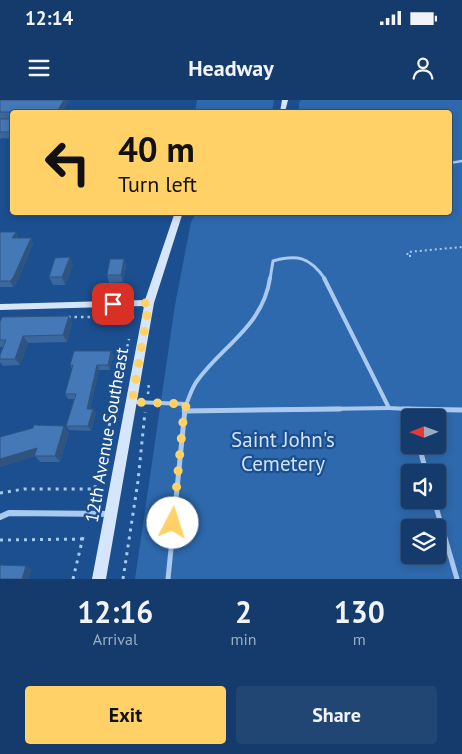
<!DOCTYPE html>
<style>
body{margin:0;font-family:"PT Sans",sans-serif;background:#214673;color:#f1f3f6;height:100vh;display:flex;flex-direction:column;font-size:19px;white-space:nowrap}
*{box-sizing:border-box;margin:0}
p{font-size:16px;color:#9dadc1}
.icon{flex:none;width:28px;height:28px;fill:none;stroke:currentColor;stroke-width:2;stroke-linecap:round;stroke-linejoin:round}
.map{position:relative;height:479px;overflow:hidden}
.sheet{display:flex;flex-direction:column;background:#143b6b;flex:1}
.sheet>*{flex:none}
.banner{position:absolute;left:10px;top:10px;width:442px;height:105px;border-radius:5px;box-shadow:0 2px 8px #0003,0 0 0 1px #33557e;background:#ffd166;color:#111;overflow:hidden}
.needle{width:32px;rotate:269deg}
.buttons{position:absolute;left:401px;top:309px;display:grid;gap:10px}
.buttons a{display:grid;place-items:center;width:45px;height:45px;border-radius:5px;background:#143b6b;box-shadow:0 2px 8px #0003,0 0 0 1px #33557e;font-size:25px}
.pin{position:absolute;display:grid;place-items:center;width:42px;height:42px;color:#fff;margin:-21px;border-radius:10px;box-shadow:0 2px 8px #0006}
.me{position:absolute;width:55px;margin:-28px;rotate:5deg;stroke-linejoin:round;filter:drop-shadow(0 0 4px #0008)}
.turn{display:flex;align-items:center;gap:18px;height:105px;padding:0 25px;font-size:22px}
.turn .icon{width:65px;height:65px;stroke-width:2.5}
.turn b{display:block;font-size:35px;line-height:42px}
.eta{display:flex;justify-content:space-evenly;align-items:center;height:85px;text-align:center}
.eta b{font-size:30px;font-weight:700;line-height:35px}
.button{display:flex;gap:10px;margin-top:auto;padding:10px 25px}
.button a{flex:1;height:58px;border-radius:5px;background:#ffd166;color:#111;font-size:20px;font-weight:700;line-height:58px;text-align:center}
.button a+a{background:#214673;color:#f1f3f6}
.status{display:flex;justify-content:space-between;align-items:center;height:35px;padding:0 25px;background:#143b6b;direction:ltr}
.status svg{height:14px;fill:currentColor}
header{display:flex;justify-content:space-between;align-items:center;height:65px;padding:0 25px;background:#143b6b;font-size:22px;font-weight:700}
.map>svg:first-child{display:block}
.green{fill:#2e69ad;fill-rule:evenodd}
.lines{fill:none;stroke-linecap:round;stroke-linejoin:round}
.path-far2{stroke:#a9c9ee;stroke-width:2;stroke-dasharray:2 3;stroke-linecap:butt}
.path-far1{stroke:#a9c9ee;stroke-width:2.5;stroke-dasharray:2.5 4;stroke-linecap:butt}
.path{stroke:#a9c9ee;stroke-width:3;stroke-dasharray:3 5;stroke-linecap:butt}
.lane-far3{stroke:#a9c9ee;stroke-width:2.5}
.lane-far2{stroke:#a9c9ee;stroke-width:3}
.lane-far1{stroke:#a9c9ee;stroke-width:4}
.lane{stroke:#a9c9ee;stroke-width:5}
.street{stroke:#a9c9ee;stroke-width:6}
.secondary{fill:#d6e6fa;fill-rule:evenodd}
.wall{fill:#3a679d}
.shaded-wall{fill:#305480}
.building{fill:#4478b7;stroke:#305480}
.route{stroke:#ffd166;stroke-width:9;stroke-dasharray:0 16.2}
.labels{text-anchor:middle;stroke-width:4.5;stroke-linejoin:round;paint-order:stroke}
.street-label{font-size:18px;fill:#fff;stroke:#1b4f8f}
.near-park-label{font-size:21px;fill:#cfe3fa;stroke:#1b4f8f}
</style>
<div class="status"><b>12:14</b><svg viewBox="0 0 49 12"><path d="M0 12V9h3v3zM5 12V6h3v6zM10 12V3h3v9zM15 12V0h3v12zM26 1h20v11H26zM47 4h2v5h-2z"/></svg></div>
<header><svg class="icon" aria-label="menu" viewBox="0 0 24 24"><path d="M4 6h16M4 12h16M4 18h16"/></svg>Headway<svg class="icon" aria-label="person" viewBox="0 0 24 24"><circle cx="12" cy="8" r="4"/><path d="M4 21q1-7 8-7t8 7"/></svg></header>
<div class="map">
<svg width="462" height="479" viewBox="0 0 462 479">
<rect width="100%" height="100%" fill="#1b4f8f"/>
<g class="green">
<polygon points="197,0 274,0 272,12 195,12"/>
<path d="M301,0H462V479H135L175,205L191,122L196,113L450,112V12H299V3ZM410,318H438V345H410ZM410,372H438V400H410ZM410,428H438V455H410Z"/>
</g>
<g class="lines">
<polyline class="path-far2" points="411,156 407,156 408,152 462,147"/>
<g class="path-far1">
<polyline points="68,217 134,217"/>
<polyline points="148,294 149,282"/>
<polyline points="113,310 129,239"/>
</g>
<g class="path">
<polyline points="0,393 24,389 94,389"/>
<polyline points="93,396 113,309"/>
<polyline points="0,440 88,439"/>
<polyline points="73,479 84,433"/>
<polyline points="123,479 138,381 145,312"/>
</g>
<polyline class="lane-far3" points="450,63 462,61"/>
<path class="lane-far2" d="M270,179L273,161C297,154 310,157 325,179"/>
<g class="lane-far1">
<polyline points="324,178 389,308 408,309"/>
<polyline points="134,302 187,304"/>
<path d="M184,310C188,301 191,289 197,281C223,245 263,226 270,178"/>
<polyline points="255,310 389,308"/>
<polyline points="408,310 460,310"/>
</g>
<g class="lane">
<polyline points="403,309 408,309"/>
<polyline points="184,311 340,309"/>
<polyline points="411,318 408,309 462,310"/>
<polyline points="419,345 426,372"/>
<polyline points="434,400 457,479"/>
<polyline points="168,479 185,309"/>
</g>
<polyline class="street" points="0,417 9,413 111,414"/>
<g class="secondary">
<polygon points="282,0 288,0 285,12 280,12"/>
<polygon points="175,112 183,112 154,203 106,479 92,479 144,206 0,210 0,204 145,200"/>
</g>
</g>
<g class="wall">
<polygon points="0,0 69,0 62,12 12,12 12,39 1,38 0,40"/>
<polygon points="0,132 19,138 31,138 33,144 16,184 13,187 0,187"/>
<polygon points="124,159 126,166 123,182 109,183 107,175"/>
<polygon points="73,165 65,185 53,185 49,177"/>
<polygon points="69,216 72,223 67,242 28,243 20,265 3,266 0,262 0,255 3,247 0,247 0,222"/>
<polygon points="111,251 113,256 110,270 99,270 90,309 93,309 96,313 91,331 69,330 66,326 74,299 68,299 65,294 72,269 70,265"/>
<polygon points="69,332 60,362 40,362 35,356 0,367 0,337"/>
</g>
<g class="shaded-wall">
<polygon points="64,0 69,0 62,12 57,12"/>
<polygon points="16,132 19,138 12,138"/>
<polygon points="31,138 33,144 16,184 13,187 10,181"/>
<polygon points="70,157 73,165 65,185 62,177"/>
<polygon points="124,159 126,166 123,182 121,175"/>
<polygon points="69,216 72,223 67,242 63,235"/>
<polygon points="23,236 28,243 20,265 15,259"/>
<polygon points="111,251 113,256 110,270 108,265"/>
<polygon points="97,265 99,270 89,313 87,309"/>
<polygon points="93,309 96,313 91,331 88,326"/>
<polygon points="64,326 69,332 60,362 55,356"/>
<polygon points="37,348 42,354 0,367 0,359"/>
<polygon points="26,466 32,469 29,479 22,479"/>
</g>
<g class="building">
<polygon points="0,0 64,0 57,12 12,12 12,16 10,12 0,12"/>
<polygon points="12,16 12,32 0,32 0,19 10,19"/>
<polygon points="0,132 16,132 12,138 31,138 13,178 10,181 0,181"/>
<polygon points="70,157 62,177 49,177 55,158"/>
<polygon points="110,159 124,159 121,175 107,175"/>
<polygon points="69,216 63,235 23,236 15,259 0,259 0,255 6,240 0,240 0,222 2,217"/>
<polygon points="74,251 111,251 108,265 97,265 87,309 93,309 88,326 66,326 76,294 65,294 73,265 70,265"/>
<polygon points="34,325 64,326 55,356 34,356 37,348 0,359 0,337 33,328"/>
<polygon points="0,465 26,466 22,479 0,479"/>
</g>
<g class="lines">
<polyline class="route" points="113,204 149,203 132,302 187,304 184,311 173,423"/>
</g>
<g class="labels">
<g class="street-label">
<text transform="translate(107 335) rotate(-80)" y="6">12th Avenue Southeast</text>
</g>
<g class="near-park-label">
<text x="283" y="347">Saint John's<tspan x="283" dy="24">Cemetery</tspan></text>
</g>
</g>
</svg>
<div class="buttons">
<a><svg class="needle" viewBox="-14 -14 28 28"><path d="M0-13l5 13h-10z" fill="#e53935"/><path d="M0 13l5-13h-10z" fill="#9dadc1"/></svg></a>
<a><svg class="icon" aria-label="sound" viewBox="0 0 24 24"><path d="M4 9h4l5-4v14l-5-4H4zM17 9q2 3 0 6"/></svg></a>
<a><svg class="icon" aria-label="layers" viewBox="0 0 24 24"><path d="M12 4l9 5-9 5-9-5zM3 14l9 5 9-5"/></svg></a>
</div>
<div class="pin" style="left:113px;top:204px;background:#d93025"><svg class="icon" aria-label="arrive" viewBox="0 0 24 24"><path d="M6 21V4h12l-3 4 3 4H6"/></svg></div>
<svg class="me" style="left:173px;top:423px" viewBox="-20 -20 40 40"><circle r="19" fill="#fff"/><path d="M0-13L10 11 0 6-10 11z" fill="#ffd166"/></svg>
<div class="banner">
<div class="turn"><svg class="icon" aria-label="left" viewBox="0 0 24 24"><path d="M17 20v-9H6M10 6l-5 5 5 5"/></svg><div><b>40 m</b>Turn left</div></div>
</div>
</div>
<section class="sheet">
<div class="eta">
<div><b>12:16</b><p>Arrival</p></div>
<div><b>2</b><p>min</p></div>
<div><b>130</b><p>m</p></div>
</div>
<div class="button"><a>Exit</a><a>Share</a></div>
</section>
